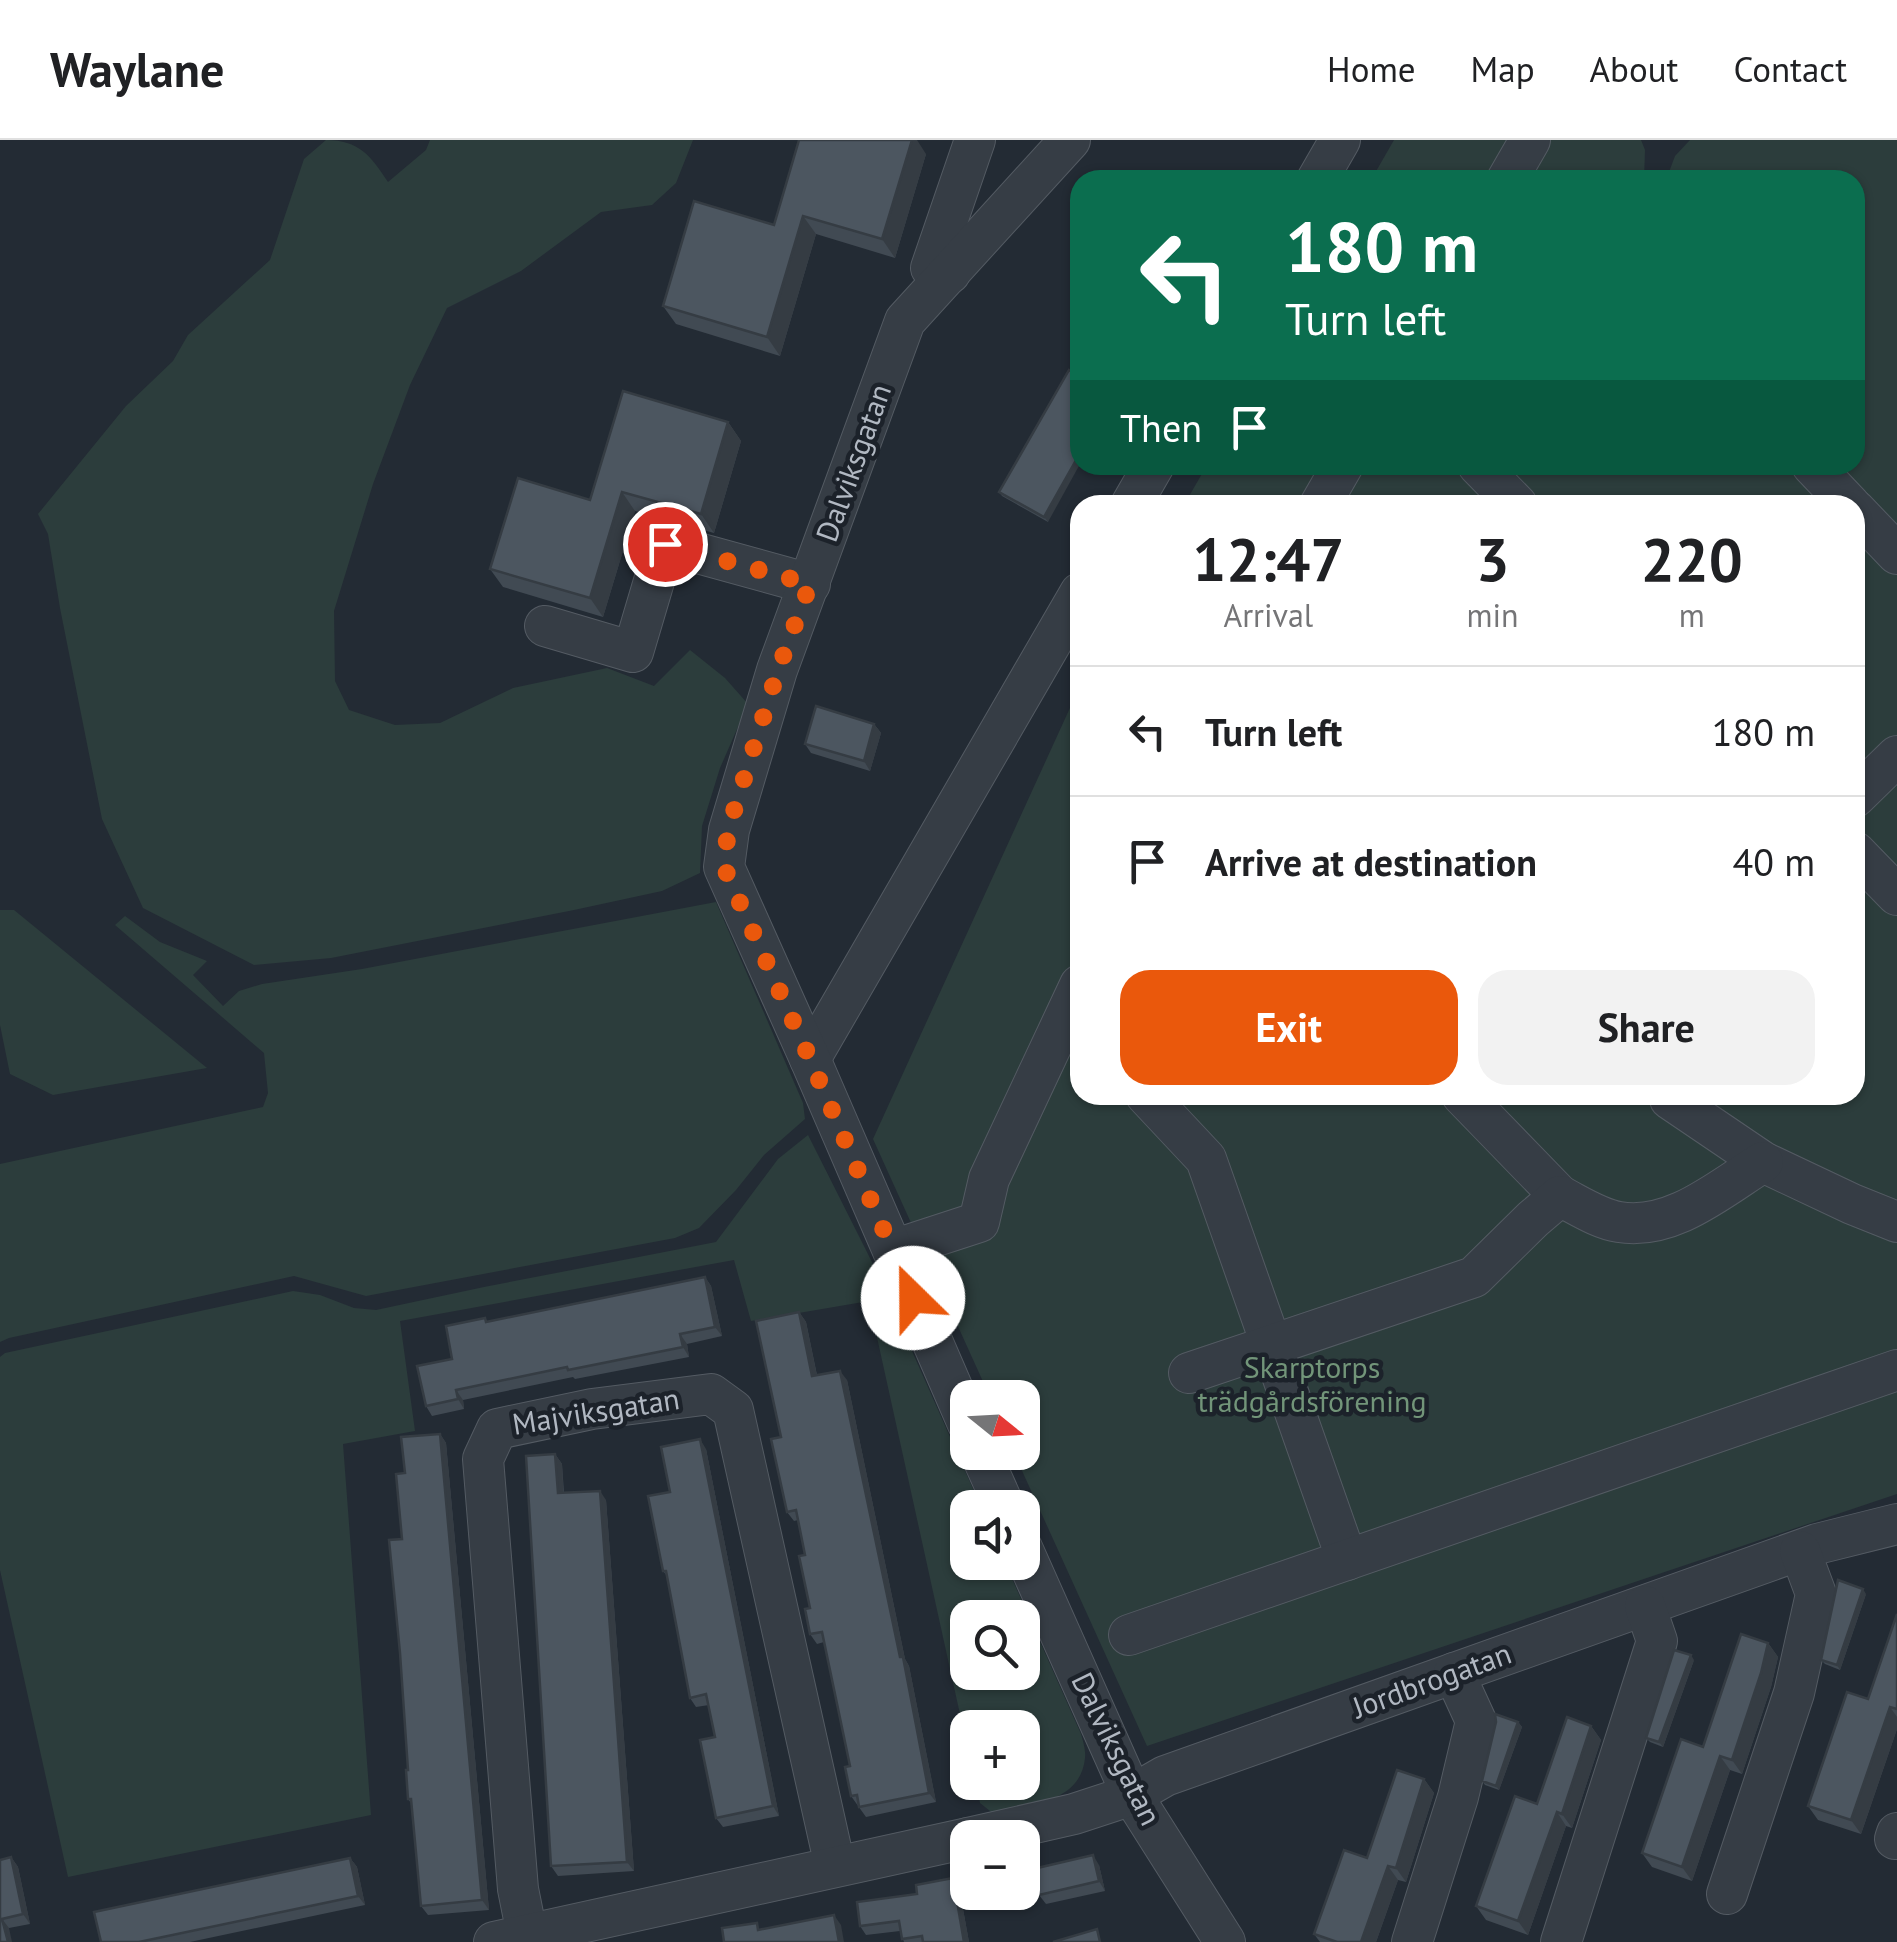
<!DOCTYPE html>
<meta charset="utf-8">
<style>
body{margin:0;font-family:"PT Sans",sans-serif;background:#f2f2f2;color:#202124;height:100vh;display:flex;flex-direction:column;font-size:38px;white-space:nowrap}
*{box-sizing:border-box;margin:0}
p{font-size:32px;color:#757577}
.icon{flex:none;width:55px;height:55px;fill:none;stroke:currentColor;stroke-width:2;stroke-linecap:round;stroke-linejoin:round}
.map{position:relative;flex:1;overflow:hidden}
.details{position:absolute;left:1070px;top:355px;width:795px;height:610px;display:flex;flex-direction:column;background:#fff;border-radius:30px;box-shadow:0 2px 8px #0004}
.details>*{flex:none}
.guide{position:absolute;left:1070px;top:30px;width:795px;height:305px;border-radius:30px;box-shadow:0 2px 8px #0004;background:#0b6e4f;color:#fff;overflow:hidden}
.needle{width:65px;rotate:108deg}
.controls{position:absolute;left:950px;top:1240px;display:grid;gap:20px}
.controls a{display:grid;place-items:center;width:90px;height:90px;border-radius:20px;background:#fff;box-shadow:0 2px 8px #0004;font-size:50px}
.pin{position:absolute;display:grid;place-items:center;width:85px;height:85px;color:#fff;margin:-42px;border:5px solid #fff;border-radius:50%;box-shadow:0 2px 10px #0007}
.me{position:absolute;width:110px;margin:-55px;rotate:337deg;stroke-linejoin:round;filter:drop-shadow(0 0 8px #0008)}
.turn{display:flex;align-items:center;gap:35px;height:210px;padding:0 50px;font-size:45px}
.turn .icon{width:130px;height:130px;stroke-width:2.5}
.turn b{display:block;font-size:70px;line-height:85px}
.then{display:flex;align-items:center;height:95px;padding:0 50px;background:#0003;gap:20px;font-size:38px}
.eta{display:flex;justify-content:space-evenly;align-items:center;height:170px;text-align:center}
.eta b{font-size:60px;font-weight:700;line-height:70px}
.cta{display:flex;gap:20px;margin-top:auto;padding:20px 50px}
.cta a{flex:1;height:115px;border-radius:30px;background:#ea580c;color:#fff;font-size:40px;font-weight:700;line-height:115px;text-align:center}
.cta a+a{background:#f2f2f2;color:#202124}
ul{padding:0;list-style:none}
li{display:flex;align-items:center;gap:30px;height:130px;padding:0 50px;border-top:2px solid #e0e0e0}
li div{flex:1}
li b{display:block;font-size:38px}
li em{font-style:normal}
header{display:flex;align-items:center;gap:60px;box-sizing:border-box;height:140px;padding:0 50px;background:#fff;border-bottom:2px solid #e0e0e0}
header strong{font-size:48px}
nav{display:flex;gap:55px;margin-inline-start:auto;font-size:35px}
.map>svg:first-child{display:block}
.green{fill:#2c3d3c;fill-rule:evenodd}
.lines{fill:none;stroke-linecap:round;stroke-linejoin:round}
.minor-casing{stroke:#545b63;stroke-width:42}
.minor{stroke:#363d45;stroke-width:40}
.wall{fill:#414a53}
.shaded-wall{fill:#353c43}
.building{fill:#4c5660;stroke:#353c43;stroke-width:2.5}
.route{stroke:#ea580c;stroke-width:18;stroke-dasharray:0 32.4}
.labels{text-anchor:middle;stroke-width:9;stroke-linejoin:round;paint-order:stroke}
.street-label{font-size:30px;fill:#b1b8c2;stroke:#1c222a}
.park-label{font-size:30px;fill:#729579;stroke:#1c222a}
</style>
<header>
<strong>Waylane</strong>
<nav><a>Home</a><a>Map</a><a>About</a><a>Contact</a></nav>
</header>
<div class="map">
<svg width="1897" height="1802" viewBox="0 0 1897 1802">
<rect width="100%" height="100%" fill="#232b34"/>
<g class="green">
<path d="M326,0C359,0 371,16 388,42L426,10L430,0H693L676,43L652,65L601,72L521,131L447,168L410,245L373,344L334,471L335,541L349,570L395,585L440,583L513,548L607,528L654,546L690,510L725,538L748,564L720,628L702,686L700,733L662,751L574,770L331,818L254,825L143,768L102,679L60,468L48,394L38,374L126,266L173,221L188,195L270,120L304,19Z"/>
<polygon points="1394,0 1641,0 1645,10 1644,40 1371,40"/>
<polygon points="1690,0 1897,0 1897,404 1818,325 1855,325 1855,40 1666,40 1675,16"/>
<polygon points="1207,325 1805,325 1843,365 1184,365"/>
<polygon points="1855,378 1897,423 1897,1354 1147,1606 1014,1313 1022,1312 1022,1258 990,1257 873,999 1080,546 1080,955 1855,955"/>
<polygon points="716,762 803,963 805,979 764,1015 736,1050 699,1088 675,1098 366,1156 294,1136 9,1198 0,1202 0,1024 263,967 268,953 264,913 115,785 125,776 160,802 207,821 193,835 223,866 239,851 262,844 362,829"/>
<polygon points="0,770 14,770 207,928 53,955 10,934 0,885"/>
<path d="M808,995L877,1132L981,1367L968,1368V1422L1005,1423L1081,1594C1083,1601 1086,1611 1085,1618C1081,1662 1030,1665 995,1675L980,1663L976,1643L1022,1642V1588H968L967,1606L869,1161L751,1181L734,1120L400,1181L415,1291L343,1304L371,1675L68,1737L0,1430V1217L5,1213L293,1151L320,1155L354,1168L376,1170L484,1147L716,1102L778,1019ZM968,1478H1022V1532H968Z"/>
</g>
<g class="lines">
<g class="minor-casing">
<g id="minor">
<polyline points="1317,40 1340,0"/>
<polyline points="1507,40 1530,0"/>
<polyline points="950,133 931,128 975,0"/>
<polyline points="1478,325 1517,365"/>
<polyline points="1812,325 1850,365"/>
<polyline points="1131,365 1154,325"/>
<polyline points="1320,365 1343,325"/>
<polyline points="1855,370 1897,414"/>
<polyline points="545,486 633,512 665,404 810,444"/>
<polyline points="1855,657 1897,616"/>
<polyline points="1855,712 1897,755"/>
<polyline points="810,919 1080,453"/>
<polyline points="1146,955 1206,1019 1347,1420"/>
<polyline points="1462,955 1560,1056"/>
<polyline points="1670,955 1670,959 1763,1022 1852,1064 1897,1082"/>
<polyline points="893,1110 979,1082 989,1039 1080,845"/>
<path d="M1189,1233L1474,1137L1533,1079L1560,1056C1578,1065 1599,1079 1619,1082C1672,1091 1720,1049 1763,1022"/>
<polyline points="968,1284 810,919 724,727 729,690 777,530 905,181 1070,0"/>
<polyline points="980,1312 1005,1368"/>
<polyline points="1022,1408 1132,1655 1225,1802"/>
<polyline points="1129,1495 1897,1230"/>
<polyline points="968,1698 1074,1674 1132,1655 1165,1636 1817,1404 1897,1384"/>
<polyline points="1895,1699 1897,1693"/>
<polyline points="1727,1754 1794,1553 1816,1454 1800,1411"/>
<polyline points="527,1794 518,1749 483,1319 497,1289 592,1269 711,1254 733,1270 835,1726"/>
<polyline points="494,1802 968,1698"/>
<polyline points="1412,1802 1458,1657 1476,1581 1454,1533"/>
<polyline points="1561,1802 1657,1501 1645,1466"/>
</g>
</g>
<use href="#minor" class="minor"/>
</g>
<g class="wall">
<polygon points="926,14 895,118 816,94 780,216 676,184 663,166 774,85"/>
<polygon points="1069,230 1048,382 1002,356 999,352"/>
<polygon points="728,282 741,301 714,393 635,371 603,477 503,447 490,429 590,360"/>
<polygon points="874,584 881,593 870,631 811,613 805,604"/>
<polygon points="705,1137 711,1146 722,1196 687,1204 689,1217 575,1239 573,1237 463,1260 464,1269 432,1276 426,1266 485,1178 488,1182"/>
<polygon points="799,1172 806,1182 817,1235 847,1240 905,1519 909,1526 936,1662 866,1677 851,1656 850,1626 824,1502 817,1504 810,1494 810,1468 805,1415 798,1380 794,1381 787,1372 781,1297"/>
<polygon points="440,1294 446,1303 489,1770 428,1775 421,1766 411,1663 408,1659 402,1399 405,1333"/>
<polygon points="706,1309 779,1676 723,1687 716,1678 715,1597 709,1565 696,1567 690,1558 667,1436 663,1431 670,1352"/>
<polygon points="555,1314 562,1324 564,1353 606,1360 634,1731 558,1736 551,1726"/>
<polygon points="1866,1454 1840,1530 1825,1524 1821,1520"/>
<polygon points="1897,1474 1897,1589 1861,1694 1818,1680 1808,1666 1868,1559"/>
<polygon points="1768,1503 1778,1517 1771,1547 1742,1634 1730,1630 1692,1741 1652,1727 1642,1713 1703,1607"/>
<polygon points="1694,1520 1663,1607 1650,1602 1646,1598"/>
<polygon points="1518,1582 1522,1587 1499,1650 1485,1645 1482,1641"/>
<polygon points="1591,1586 1601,1600 1572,1688 1566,1686 1528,1795 1486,1780 1476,1766 1537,1664"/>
<polygon points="1424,1639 1434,1653 1406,1742 1398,1740 1376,1802 1320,1802 1314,1794 1367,1718"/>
<polygon points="11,1717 18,1727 30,1784 9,1788 0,1802"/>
<polygon points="350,1718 357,1727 365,1765 190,1802 101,1802"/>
<polygon points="1099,1725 1105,1751 1046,1764 1039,1755"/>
<polygon points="953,1738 959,1747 969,1802 904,1802 900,1791 866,1795 860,1786 917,1754"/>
</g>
<g class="shaded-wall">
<polygon points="912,0 917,0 926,14 895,118 882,99"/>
<polygon points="803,76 816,94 780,216 767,197"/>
<polygon points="728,282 741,301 714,393 701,374"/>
<polygon points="1080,313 1080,324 1048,382 1044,377"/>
<polygon points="622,352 635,371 603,477 590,458"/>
<polygon points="874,584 881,593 870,631 864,621"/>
<polygon points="705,1137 711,1146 722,1196 715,1187"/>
<polygon points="799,1172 806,1182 819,1246 812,1236"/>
<polygon points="680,1194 687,1204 689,1217 683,1207"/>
<polygon points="840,1231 847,1240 905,1519 909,1526 936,1662 929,1653"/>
<polygon points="456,1250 463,1260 464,1269 458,1259"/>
<polygon points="440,1294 446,1303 489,1770 482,1760"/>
<polygon points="700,1299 706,1309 779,1676 773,1666"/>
<polygon points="555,1314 562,1324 564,1363 558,1353"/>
<polygon points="600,1351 606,1360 634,1731 627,1722"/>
<polygon points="1863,1449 1866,1454 1840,1530 1837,1525"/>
<polygon points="1768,1503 1778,1517 1771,1547 1742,1634 1732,1620"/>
<polygon points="1691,1515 1694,1520 1663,1607 1659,1602"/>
<polygon points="1890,1567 1897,1577 1897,1589 1861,1694 1851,1680"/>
<polygon points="1518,1582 1522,1587 1499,1650 1496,1646"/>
<polygon points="1591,1586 1601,1600 1572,1688 1562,1674"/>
<polygon points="1720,1616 1730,1630 1692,1741 1682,1727"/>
<polygon points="1424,1639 1434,1653 1406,1742 1396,1728"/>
<polygon points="1557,1672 1566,1686 1528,1795 1518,1781"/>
<polygon points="1093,1715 1099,1725 1105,1751 1099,1741"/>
<polygon points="11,1717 18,1727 30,1784 23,1774"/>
<polygon points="350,1718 357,1727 365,1765 358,1756"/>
<polygon points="1388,1726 1398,1740 1376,1802 1361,1802"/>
<polygon points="953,1738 959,1747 969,1802 964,1802"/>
<polygon points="834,1775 841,1785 844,1802 839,1802"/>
<polygon points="2,1779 9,1788 12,1802 8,1802"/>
</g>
<g class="building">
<polygon points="799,0 912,0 882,99 803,76 767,197 663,166 694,61 774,85"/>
<polygon points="1069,230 1080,237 1080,313 1044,377 999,352"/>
<polygon points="623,251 728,282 701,374 622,352 590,458 490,429 518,338 590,360"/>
<polygon points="816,566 874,584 864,621 805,604"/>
<polygon points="705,1137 715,1187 680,1194 683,1207 568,1230 567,1227 456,1250 458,1259 426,1266 417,1226 452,1219 446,1186 485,1178 486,1182"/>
<polygon points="799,1172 812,1236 840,1231 900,1517 903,1517 929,1653 859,1667 857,1655 851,1656 845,1627 850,1626 822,1492 810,1494 805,1469 810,1468 799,1416 805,1415 796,1370 787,1372 771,1299 781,1297 756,1181"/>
<polygon points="440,1294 482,1760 421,1766 411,1659 408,1659 406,1630 408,1630 400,1513 389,1400 402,1399 396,1334 405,1333 401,1297"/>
<polygon points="700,1299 773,1666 716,1678 700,1600 715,1597 706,1554 690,1558 666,1431 663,1431 648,1356 670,1352 661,1307"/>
<polygon points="555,1314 558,1353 600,1351 627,1722 551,1726 526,1316"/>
<polygon points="1838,1440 1863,1449 1837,1525 1821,1520"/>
<polygon points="1897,1474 1897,1569 1890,1567 1851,1680 1808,1666 1847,1552 1868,1559"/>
<polygon points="1741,1494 1768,1503 1761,1533 1732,1620 1720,1616 1682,1727 1642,1713 1681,1599 1703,1607"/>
<polygon points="1674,1510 1691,1515 1659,1602 1646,1598"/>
<polygon points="1495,1574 1518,1582 1496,1646 1482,1641 1496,1582"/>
<polygon points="1567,1577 1591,1586 1562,1674 1557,1672 1518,1781 1476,1766 1515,1656 1537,1664"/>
<polygon points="1397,1630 1424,1639 1396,1728 1388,1726 1361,1802 1337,1802 1314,1794 1344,1710 1367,1718"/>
<polygon points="1093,1715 1099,1741 1039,1755 1033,1729"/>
<polygon points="11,1717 23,1774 2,1779 8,1802 0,1802 0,1720"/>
<polygon points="350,1718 358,1756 139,1802 101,1802 94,1772"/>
<polygon points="953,1738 964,1802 923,1802 922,1796 902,1799 899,1781 860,1786 857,1762 917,1754 916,1745"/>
<polygon points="834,1775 839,1802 724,1802 722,1788 757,1783 758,1790"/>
<polygon points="1097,1789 1100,1802 1053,1802"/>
</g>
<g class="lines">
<polyline class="route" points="665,404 810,444 778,530 728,690 724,727 810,919 913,1158"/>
</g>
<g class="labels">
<g class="street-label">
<text transform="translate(854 323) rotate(-70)" y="10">Dalviksgatan</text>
<text transform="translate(596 1272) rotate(-9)" y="10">Majviksgatan</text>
<text transform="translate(1432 1541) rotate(-20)" y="10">Jordbrogatan</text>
<text transform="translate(1116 1609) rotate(64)" y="10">Dalviksgatan</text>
</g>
<g class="park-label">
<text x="1312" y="1238">Skarptorps<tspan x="1312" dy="34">trädgårdsförening</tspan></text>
</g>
</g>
</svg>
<div class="controls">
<a><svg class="needle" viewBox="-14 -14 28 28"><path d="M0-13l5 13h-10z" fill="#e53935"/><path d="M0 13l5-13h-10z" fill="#757577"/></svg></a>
<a><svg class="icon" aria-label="sound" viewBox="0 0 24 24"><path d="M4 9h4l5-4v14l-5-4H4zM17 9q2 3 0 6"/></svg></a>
<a><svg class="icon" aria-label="search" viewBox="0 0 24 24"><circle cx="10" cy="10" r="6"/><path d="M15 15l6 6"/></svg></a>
<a>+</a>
<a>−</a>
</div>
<div class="pin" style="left:665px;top:404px;background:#d93025"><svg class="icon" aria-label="arrive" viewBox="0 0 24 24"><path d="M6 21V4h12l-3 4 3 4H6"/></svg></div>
<svg class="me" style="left:913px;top:1158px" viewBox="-20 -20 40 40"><circle r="19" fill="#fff"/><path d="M0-13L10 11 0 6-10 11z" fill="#ea580c"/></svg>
<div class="guide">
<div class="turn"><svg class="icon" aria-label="left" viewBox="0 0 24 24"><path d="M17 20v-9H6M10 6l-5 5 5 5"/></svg><div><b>180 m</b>Turn left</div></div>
<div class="then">Then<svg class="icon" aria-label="arrive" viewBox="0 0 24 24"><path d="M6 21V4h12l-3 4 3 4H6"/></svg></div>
</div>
<section class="details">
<div class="eta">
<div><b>12:47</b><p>Arrival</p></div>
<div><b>3</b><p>min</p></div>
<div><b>220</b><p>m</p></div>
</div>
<ul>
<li><svg class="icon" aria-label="left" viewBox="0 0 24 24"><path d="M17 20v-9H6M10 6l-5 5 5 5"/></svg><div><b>Turn left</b></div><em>180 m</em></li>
<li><svg class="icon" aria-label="arrive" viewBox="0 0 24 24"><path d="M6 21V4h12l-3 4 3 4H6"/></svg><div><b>Arrive at destination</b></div><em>40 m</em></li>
</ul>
<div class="cta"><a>Exit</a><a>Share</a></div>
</section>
</div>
